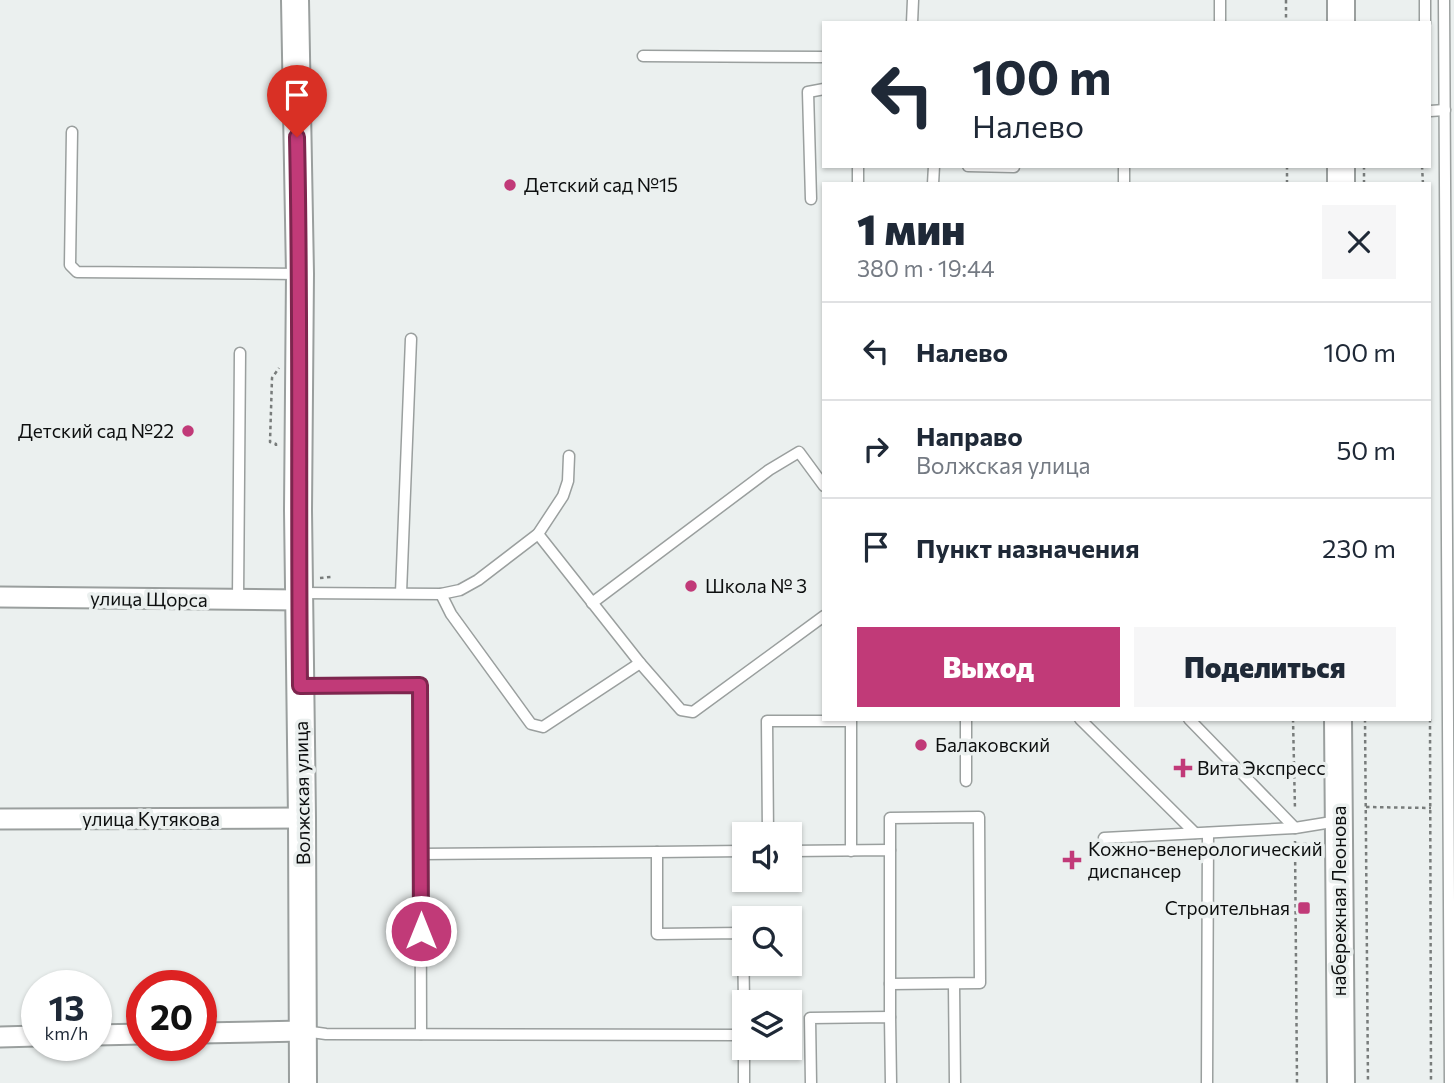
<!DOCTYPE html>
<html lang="ru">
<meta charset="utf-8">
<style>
body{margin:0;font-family:Commissioner,sans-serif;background:#f6f6f7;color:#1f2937;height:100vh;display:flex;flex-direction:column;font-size:26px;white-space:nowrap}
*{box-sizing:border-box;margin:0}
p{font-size:23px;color:#747a83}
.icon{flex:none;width:38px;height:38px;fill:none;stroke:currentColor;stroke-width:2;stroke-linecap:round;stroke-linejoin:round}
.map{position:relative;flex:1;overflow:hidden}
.drawer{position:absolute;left:822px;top:182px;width:609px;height:539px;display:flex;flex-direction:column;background:#fff;border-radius:0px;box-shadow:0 2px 5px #0004}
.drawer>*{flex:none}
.guide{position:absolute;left:822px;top:21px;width:609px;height:147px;border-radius:0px;box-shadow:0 2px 5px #0004;background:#fff;color:#1f2937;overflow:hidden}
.fabs{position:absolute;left:732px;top:822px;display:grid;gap:14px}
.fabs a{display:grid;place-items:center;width:70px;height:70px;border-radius:0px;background:#fff;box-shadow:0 2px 5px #0004;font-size:35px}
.speed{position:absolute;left:21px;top:970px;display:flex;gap:14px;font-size:35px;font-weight:700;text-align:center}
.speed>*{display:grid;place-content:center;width:91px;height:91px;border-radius:50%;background:#fff;box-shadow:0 2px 5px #0004;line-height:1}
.speed small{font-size:18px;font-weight:400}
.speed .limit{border:10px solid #d22;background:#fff;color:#111}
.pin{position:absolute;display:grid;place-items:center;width:60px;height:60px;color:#fff;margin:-72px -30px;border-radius:50% 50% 50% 0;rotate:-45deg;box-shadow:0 0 7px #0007}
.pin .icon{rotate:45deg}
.me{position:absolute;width:77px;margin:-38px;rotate:0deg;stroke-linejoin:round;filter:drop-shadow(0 0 5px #0008)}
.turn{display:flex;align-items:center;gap:24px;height:147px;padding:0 35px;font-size:32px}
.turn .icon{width:91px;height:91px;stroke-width:2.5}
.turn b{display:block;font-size:49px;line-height:60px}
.round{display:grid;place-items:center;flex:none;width:74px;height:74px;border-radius:0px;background:#f6f6f7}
.headline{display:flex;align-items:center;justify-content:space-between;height:119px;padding:0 35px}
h1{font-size:42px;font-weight:800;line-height:52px}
.cta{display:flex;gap:14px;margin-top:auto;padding:14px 35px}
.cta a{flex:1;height:80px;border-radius:0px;background:#c13a78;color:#fff;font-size:28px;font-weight:800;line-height:80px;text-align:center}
.cta a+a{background:#f6f6f7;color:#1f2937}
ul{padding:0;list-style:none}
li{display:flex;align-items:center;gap:21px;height:98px;padding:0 35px;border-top:2px solid #e0e1e3}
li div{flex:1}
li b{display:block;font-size:26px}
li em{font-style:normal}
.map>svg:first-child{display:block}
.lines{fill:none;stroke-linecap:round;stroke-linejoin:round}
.lane-casing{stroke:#9a9f9e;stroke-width:13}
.street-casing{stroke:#9a9f9e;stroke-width:23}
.secondary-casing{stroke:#9a9f9e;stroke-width:30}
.path{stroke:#787c7b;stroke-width:2.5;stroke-dasharray:3.5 3.5;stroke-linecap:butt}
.lane{stroke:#fff;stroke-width:10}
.street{stroke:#fff;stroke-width:19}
.secondary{stroke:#fff;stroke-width:26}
.route-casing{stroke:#7d264e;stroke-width:18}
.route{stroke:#c13a78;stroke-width:12}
.poi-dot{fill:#c13a78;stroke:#ebf0ef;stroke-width:2.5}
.labels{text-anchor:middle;stroke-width:7;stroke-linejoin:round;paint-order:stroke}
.poi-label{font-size:19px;fill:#0d0f0f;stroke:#ebf0ef;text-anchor:start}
.street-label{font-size:19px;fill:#0d0f0f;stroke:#ebf0ef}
</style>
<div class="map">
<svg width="1454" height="1083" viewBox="0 0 1454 1083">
<rect width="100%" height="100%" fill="#ebf0ef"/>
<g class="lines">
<g class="lane-casing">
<g id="lane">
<polyline points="1220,0 1220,23"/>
<polyline points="1425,0 1425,23"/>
<polyline points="1444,0 1450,1083"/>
<polyline points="912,23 913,0"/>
<polyline points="643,56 824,57"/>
<polyline points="1430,111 1445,110"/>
<polyline points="72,132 70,265 77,272 299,274"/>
<polyline points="968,166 1014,167"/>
<polyline points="858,184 858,166"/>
<polyline points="933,184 934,166"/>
<polyline points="1124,184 1124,166"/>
<polyline points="811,199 808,92 824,89"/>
<polyline points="538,534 640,663 681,710 693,712 824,616"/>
<polyline points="299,593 441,594 460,590 478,580 538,534 563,496 568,481 569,456"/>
<polyline points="401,593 411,339"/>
<polyline points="441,594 451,614 531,724 543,727 640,663"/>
<polyline points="238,599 240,353"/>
<polyline points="592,603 769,470 799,452 824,486"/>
<polyline points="301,686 420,686 421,1034"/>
<polyline points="1080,719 1195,833"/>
<polyline points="1189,719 1295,828 1338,821"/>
<polyline points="966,781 966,719"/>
<polyline points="768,835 767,721 851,721 851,851"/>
<polyline points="1104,838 1295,828"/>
<polyline points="890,850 890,818 979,817 980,983 890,984"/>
<polyline points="744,851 657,852 657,934 743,933 744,1003"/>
<polyline points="789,851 890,850 890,1017"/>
<polyline points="420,854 657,852"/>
<polyline points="954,984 955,1083"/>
<polyline points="304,1031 326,1034 744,1035"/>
<polyline points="744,1048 744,1083"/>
<polyline points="811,1083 810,1018 890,1017 891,1083"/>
<polyline points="1207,1083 1208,833"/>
</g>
</g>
<g class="street-casing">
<g id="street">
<polyline points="0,597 299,600"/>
<polyline points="0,819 302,818"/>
<polyline points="201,1033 303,1031"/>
<polyline points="96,1035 142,1034"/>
<polyline points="0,1037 37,1036"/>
</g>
</g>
<g class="secondary-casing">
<g id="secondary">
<polyline points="295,0 300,274 298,510 302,818 303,1083"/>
<polyline points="1341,0 1341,23"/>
<polyline points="1341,184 1341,166"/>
<polyline points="1338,719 1341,1083"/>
</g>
</g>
<g class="path">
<polyline points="1286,0 1286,23"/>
<polyline points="1287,166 1287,184"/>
<polyline points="1364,166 1364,184"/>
<polyline points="1422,166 1423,184"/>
<polyline points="276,446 276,444 270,442 272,378 279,368"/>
<polyline points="320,578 331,577"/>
<polyline points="1293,719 1295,810"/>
<polyline points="1365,719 1368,1083"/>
<polyline points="1430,719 1431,1083"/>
<polyline points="1366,807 1431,808"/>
<polyline points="1295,841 1297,1083"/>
<polyline points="1296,844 1317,844"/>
</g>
<use href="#lane" class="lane"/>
<use href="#street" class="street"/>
<use href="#secondary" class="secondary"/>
</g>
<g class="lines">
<g class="route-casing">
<path id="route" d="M297,137C301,320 298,503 300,686L420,685L421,931"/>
</g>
<use href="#route" class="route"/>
</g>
<g class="poi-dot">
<circle cx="510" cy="185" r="7"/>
<circle cx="188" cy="431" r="7"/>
<circle cx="691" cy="586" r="7"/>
<circle cx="921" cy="745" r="7"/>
<path d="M1179.5 757.5h7v7h7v7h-7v7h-7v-7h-7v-7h7z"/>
<path d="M1068.5 849.5h7v7h7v7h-7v7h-7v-7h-7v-7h7z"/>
<rect x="1297" y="901" width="14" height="14" rx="3.5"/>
</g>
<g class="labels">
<g class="poi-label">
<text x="524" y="192">Детский сад №15</text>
<text x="174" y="438" text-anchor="end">Детский сад №22</text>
<text x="705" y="593">Школа № 3</text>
<text x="935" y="752">Балаковский</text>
<text x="1197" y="775">Вита Экспресс</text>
<text x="1088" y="856">Кожно-венерологический<tspan x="1088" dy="22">диспансер</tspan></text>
<text x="1290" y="915" text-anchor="end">Строительная</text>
</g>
<g class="street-label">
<text transform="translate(149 599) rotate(1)" y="7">улица Щорса</text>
<text transform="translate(302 793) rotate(-91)" y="7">Волжская улица</text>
<text x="151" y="826">улица Кутякова</text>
<text transform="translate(1339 901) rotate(-90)" y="7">набережная Леонова</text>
</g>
</g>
</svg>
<div class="fabs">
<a><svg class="icon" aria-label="sound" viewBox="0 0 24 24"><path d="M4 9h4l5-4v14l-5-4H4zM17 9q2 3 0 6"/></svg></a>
<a><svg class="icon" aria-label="search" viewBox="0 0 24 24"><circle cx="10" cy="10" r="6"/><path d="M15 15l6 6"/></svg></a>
<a><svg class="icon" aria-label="layers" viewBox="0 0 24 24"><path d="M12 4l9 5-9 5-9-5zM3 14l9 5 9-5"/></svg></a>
</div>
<div class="speed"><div>13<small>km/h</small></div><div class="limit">20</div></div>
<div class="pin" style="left:297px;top:137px;background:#d93025"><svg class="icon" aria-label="arrive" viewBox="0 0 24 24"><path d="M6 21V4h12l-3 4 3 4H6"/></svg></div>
<svg class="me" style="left:421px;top:931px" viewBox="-20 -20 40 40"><circle r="17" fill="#c13a78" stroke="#fff" stroke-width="3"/><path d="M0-11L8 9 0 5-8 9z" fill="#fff"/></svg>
<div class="guide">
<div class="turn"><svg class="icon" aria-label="left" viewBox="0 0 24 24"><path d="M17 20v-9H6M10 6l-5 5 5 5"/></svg><div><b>100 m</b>Налево</div></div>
</div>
<section class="drawer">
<div class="headline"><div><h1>1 мин</h1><p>380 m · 19:44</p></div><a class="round"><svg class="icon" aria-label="close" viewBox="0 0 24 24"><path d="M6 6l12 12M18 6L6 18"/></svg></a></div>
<ul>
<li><svg class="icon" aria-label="left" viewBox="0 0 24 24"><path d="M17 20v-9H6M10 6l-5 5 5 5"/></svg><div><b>Налево</b></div><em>100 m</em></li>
<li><svg class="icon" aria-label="right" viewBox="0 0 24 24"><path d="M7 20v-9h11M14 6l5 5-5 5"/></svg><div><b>Направо</b><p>Волжская улица</p></div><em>50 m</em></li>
<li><svg class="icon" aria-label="arrive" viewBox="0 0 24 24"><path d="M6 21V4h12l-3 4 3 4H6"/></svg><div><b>Пункт назначения</b></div><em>230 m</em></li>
</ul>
<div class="cta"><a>Выход</a><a>Поделиться</a></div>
</section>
</div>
